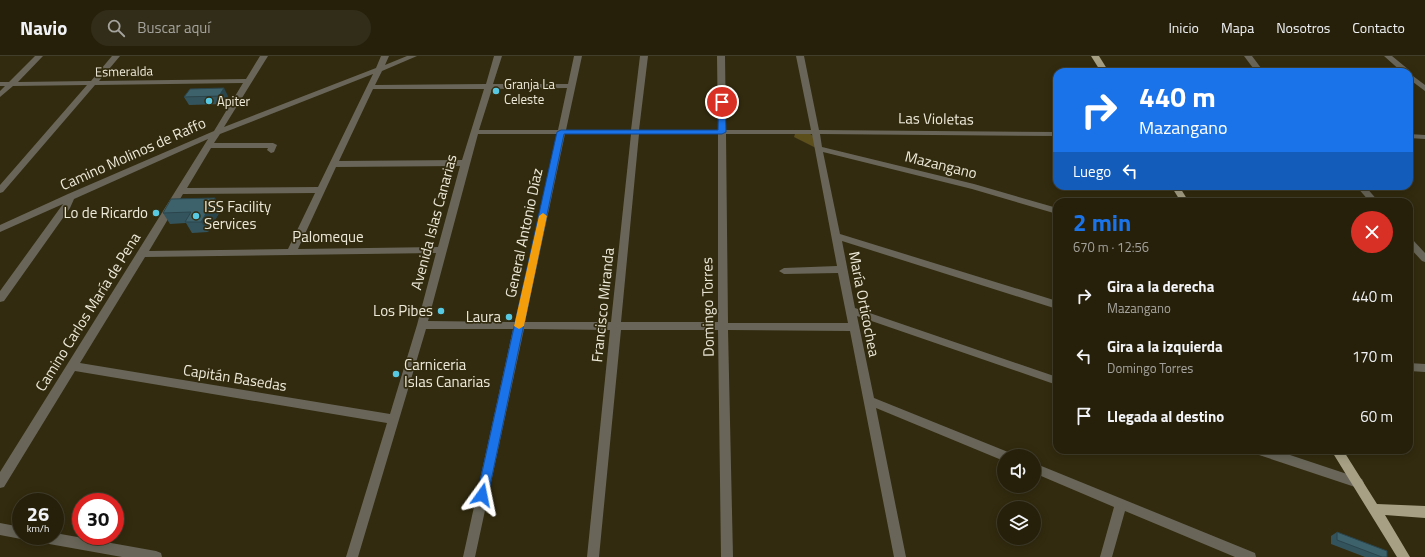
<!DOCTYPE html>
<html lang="es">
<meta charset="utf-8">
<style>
body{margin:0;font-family:"Titillium Web",sans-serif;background:#322d19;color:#f1f3f6;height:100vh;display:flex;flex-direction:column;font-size:15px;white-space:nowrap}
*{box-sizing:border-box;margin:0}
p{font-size:13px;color:#a4a39d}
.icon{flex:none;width:22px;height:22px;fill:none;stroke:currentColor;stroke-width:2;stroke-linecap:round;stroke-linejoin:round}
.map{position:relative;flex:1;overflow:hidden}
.side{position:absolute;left:1053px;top:142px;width:360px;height:256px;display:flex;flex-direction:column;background:#26200b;border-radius:12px;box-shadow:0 2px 10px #0003,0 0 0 1px #423e2c}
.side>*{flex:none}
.top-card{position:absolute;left:1053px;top:12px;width:360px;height:122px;border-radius:12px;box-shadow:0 2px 10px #0003,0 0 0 1px #423e2c;background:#1a73e8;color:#fff;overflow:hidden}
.buttons{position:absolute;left:997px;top:393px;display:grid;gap:8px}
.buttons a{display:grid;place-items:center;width:44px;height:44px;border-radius:50%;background:#26200b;box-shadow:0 2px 10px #0003,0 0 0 1px #423e2c;font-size:20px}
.speed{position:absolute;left:12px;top:437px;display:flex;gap:8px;font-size:20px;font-weight:700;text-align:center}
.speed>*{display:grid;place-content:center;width:52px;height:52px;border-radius:50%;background:#26200b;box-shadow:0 2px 10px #0003,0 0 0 1px #423e2c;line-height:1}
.speed small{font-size:10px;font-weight:400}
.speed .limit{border:6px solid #d22;background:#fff;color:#111}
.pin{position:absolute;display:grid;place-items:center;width:34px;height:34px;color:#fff;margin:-17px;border:2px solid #fff;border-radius:50%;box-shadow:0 1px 4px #0007}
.me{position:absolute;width:44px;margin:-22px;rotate:12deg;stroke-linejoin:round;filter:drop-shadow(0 0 3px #0008)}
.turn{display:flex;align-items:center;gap:14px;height:84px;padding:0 20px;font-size:18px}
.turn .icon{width:52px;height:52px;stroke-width:2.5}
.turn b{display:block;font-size:28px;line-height:34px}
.then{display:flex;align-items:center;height:38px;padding:0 20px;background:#0003;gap:8px;font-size:15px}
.round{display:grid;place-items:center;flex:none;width:42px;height:42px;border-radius:21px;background:#322d19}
.headline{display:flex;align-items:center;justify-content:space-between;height:68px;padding:0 20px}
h1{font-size:24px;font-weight:700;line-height:30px;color:#1a73e8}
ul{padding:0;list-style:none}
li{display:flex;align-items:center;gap:12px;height:60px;padding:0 20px}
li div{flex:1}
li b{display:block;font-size:15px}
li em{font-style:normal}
header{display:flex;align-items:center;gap:24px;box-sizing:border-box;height:56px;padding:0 20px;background:#26200b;border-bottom:1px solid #423e2c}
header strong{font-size:19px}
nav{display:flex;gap:22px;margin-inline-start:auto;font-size:14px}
.search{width:280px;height:36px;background:#322d19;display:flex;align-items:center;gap:10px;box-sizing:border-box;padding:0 14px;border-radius:22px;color:#a4a39d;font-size:15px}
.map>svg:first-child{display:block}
.green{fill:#5c4f1c}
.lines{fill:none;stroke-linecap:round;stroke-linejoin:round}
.minor{fill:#696659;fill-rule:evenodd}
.major{fill:#a7a085;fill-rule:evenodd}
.wall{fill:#34545d}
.shaded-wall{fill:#2b454c}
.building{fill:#3d626c;stroke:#2b454c}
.route{fill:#1a73e8;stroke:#114b97}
.slow{fill:#f59e0b}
.poi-dot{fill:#58c9e3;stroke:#322b0f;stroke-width:1.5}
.labels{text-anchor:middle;stroke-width:3.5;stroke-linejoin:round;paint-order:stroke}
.far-street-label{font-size:13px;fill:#ede9d9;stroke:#322b0f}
.far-poi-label{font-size:13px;fill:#ede9d9;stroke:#322b0f;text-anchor:start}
.street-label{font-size:15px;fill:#ede9d9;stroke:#322b0f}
.poi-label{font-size:15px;fill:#ede9d9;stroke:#322b0f;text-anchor:end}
</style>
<header>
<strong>Navio</strong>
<div class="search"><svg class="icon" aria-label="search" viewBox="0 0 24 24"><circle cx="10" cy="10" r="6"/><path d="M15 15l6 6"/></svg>Buscar aquí</div>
<nav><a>Inicio</a><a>Mapa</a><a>Nosotros</a><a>Contacto</a></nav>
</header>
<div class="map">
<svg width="1425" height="501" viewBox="0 0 1425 501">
<rect width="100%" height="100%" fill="#322b0f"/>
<polygon class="green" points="809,77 813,80 816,92 794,81 795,78"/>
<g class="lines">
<g class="minor">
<path d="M35,0H43L18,26L91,25L112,0H120L99,25L246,23L260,0H268L224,71L376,12L381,0H389L385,9L407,0H417L382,15L375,29L486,28L494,0H502L493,28H568L574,0H582L566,74H631L640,0H648L639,74H718L717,0H725L726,74H811L796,0H804L819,74L1057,76V80L820,78L822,91L974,128L1057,152V158L972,133L823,96L840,178L1057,245V253L842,185L855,252L1057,321V329L857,260L874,342L1008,396L1010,400H1004V405L876,352L906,501H894L850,275L728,274L733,501H721L718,274H621L599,501H587L610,274L524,273L475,501H463L513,273H426L358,501H346L387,367L75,315L4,431L0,432V416L208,83L74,143L70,152L4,245L0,246V235L63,148L0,176V169L68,138L214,75L243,27L95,29L3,136L0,137V129L87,29L13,30L0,41V35L5,30H0V26H9ZM373,18L318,131L187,132L211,92H268L267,94L271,97L274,96L277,89L273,87H214L220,78ZM567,32L558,74H479L492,33ZM373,33H484L462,104L339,105ZM478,78H557L515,266L428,265ZM565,78H631L611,266H525ZM639,78H718V266H621ZM726,78H812L837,210L784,212L779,215L784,218L838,217L848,267H728ZM460,110L438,191L298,193L336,111ZM315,137L288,193L149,195L183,138ZM436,197L417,269L390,358L80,307L145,201Z"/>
<polygon points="1244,0 1252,0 1264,16 1256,16"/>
<polygon points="1384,0 1392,0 1409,14 1410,16 1409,17 1425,29 1425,35 1409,23 1409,16 1402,16"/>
<polygon points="1409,78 1425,79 1425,83 1409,82"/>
<polygon points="1356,130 1365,130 1379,146 1370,146"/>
<polygon points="1409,182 1412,183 1425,197 1425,206 1422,205 1409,191"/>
<polygon points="1409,307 1425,308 1425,316 1409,315"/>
<polygon points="1254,394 1275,394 1362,423 1364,427 1362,431 1358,432 1256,398"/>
<polygon points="1034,407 1255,497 1256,501 1235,501 1125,455 1112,501 1100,501 1114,451 1034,417"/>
<polygon points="0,467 21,471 21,480 26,480 25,481 21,483 0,479"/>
<polygon points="55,477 156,495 161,497 162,501 122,501 38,486 34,484 32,480 55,480"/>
</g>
<g class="major">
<polygon points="1091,0 1099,0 1109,16 1101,16"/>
<polygon points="1171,130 1179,130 1189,146 1181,146"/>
<polygon points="1331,394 1343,394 1377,448 1425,450 1425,462 1385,459 1410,501 1397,501"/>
</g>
</g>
<g class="wall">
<polygon points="228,40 223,48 189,49 184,41"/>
<polygon points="222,152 208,176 192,177 186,167 170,168 163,157"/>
<polygon points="1337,476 1387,501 1365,501 1331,488 1331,480"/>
</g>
<g class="shaded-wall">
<polygon points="224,32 228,40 223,48 219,40"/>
<polygon points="215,142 222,152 208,176 201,166"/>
</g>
<g class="building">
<polygon points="224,32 219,40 184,41 190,33"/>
<polygon points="215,142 201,166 185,166 191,156 163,157 171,143"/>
<polygon points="1337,476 1387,495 1387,501 1382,501 1337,484"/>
</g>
<polygon class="route" points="719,44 725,46 726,76 722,78 564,78 488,439 486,443 482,444 479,443 477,439 557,76 561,74 718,74"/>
<polygon class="slow" points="543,157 547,160 524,270 519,273 514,270 539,160"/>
<g class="poi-dot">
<circle cx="496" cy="35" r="4"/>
<circle cx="209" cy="45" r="4"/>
<circle cx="156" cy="157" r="4"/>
<circle cx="196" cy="160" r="4"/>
<circle cx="441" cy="255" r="4"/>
<circle cx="509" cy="261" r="4"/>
<circle cx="396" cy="318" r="4"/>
</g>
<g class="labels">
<g class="far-street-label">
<text transform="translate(124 15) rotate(-1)" y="5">Esmeralda</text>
</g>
<g class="far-poi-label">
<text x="504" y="33">Granja La<tspan x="504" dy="15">Celeste</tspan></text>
<text x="217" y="50">Apiter</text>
</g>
<g class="street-label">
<text transform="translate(936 63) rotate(1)" y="5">Las Violetas</text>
<text transform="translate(133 98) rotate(-24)" y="5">Camino Molinos de Raffo</text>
<text transform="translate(941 109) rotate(14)" y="5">Mazangano</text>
<text transform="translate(434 166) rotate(-75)" y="5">Avenida Islas Canarias</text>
<text transform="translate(524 177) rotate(-78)" y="5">General Antonio Díaz</text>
<text x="328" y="186">Palomeque</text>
<text transform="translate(864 248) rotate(79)" y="5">María Orticochea</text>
<text transform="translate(603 249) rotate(-84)" y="5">Francisco Miranda</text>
<text transform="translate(708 251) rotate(-91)" y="5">Domingo Torres</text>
<text transform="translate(88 256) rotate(-58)" y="5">Camino Carlos María de Pena</text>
<text transform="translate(235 322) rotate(9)" y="5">Capitán Basedas</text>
</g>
<g class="poi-label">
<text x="204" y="156" text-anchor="start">ISS Facility<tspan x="204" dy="17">Services</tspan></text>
<text x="148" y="162">Lo de Ricardo</text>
<text x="433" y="260">Los Pibes</text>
<text x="501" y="266">Laura</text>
<text x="404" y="314" text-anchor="start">Carniceria<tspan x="404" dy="17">Islas Canarias</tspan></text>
</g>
</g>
</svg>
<div class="buttons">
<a><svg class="icon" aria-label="sound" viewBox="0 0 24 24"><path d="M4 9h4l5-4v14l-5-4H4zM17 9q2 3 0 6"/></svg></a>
<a><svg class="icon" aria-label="layers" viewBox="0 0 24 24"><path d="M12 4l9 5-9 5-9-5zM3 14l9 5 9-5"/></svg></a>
</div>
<div class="speed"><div>26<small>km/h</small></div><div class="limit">30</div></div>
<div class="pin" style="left:722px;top:46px;background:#d93025"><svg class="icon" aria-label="arrive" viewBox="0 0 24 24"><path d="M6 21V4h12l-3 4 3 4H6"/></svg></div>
<svg class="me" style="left:482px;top:439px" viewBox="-20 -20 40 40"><path d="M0-17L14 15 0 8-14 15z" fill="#1a73e8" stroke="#fff" stroke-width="4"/></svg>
<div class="top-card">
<div class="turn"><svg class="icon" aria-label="right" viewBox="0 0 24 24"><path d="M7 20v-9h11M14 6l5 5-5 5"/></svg><div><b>440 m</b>Mazangano</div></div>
<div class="then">Luego<svg class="icon" aria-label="left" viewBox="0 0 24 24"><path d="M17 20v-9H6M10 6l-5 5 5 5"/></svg></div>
</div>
<section class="side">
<div class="headline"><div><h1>2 min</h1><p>670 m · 12:56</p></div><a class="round" style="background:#d93025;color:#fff"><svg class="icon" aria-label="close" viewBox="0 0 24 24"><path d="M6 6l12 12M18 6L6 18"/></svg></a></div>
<ul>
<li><svg class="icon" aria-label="right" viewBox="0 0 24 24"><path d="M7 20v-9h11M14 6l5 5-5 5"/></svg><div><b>Gira a la derecha</b><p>Mazangano</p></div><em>440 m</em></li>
<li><svg class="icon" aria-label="left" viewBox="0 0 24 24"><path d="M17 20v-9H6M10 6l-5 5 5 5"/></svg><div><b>Gira a la izquierda</b><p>Domingo Torres</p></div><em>170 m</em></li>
<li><svg class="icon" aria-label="arrive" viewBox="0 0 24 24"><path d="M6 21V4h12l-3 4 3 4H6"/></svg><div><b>Llegada al destino</b></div><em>60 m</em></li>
</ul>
</section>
</div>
